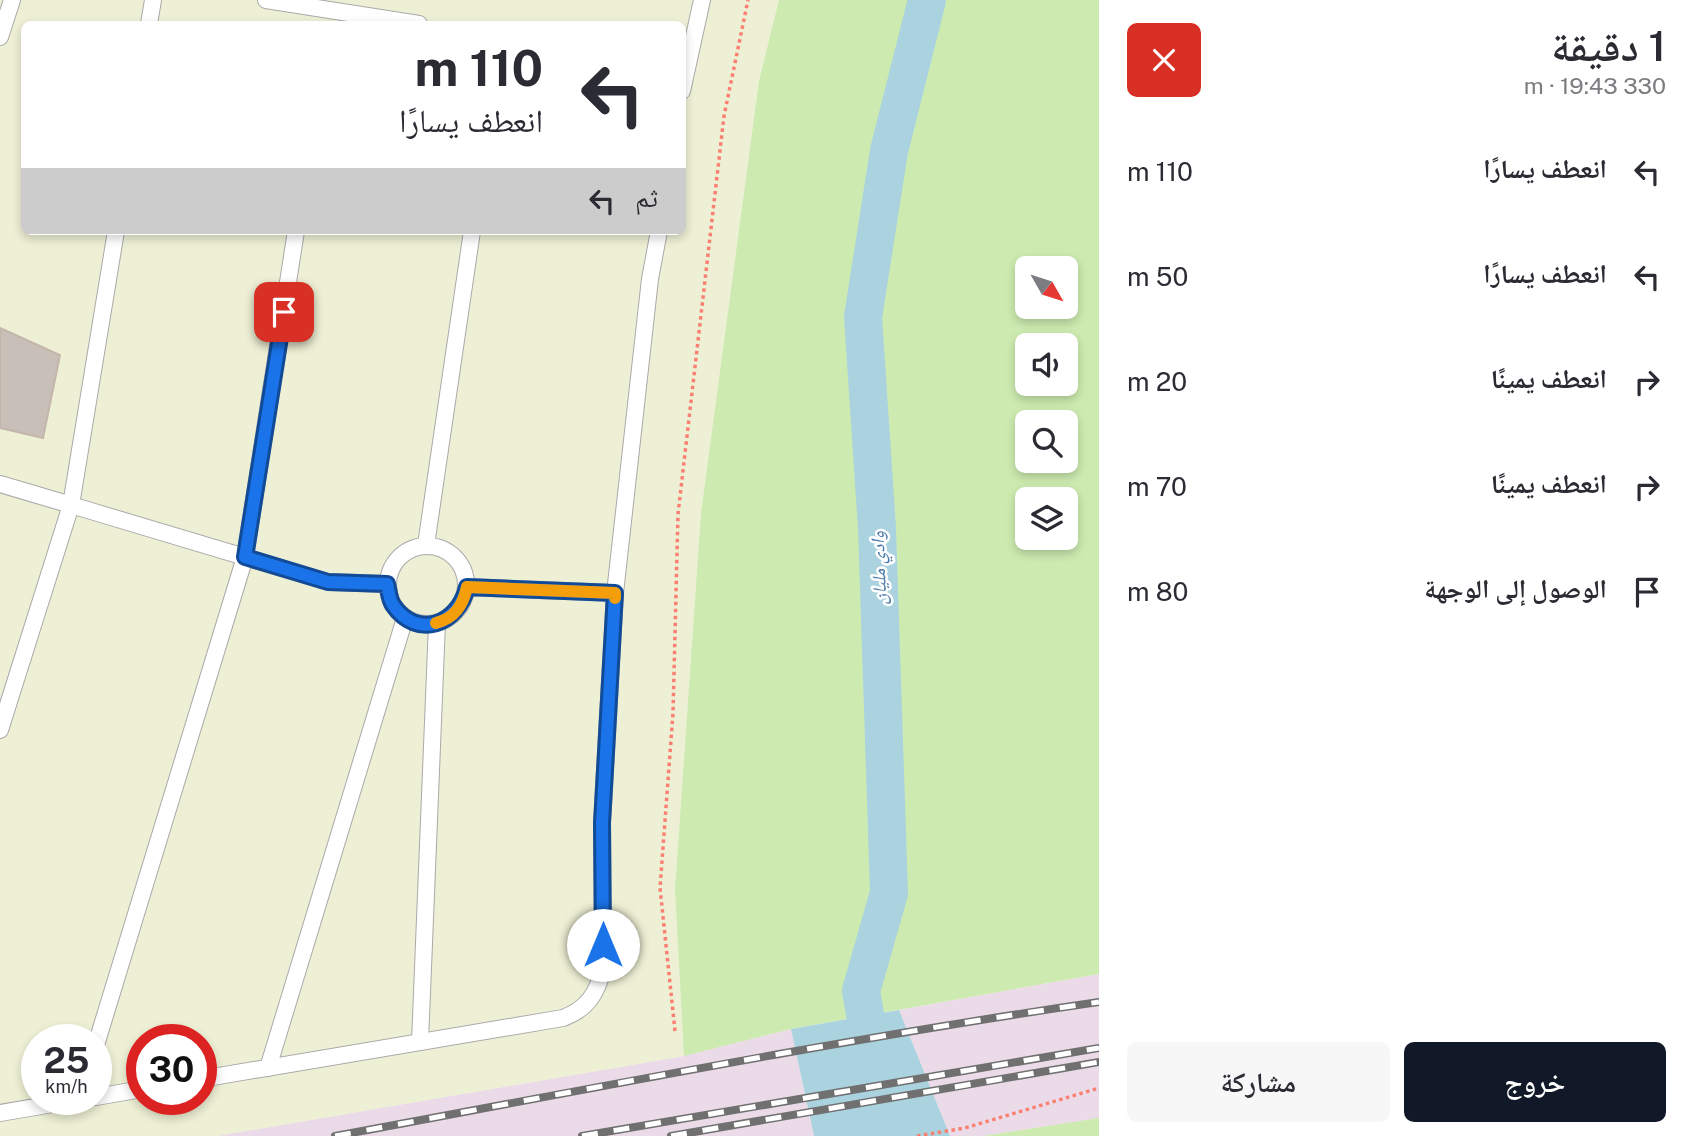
<!DOCTYPE html>
<html lang="ar">
<meta charset="utf-8">
<style>
body{margin:0;font-family:"Public Sans","Noto Naskh Arabic",sans-serif;background:#f7f7f7;color:#2b2b33;direction:rtl;height:100vh;display:flex;flex-direction:column;font-size:26px;white-space:nowrap}
*{box-sizing:border-box;margin:0}
p{font-size:23px;color:#7c7c81}
.icon{flex:none;width:38px;height:38px;fill:none;stroke:currentColor;stroke-width:2;stroke-linecap:round;stroke-linejoin:round}
.map{position:relative;flex:1;overflow:hidden;direction:ltr}
.drawer{display:flex;flex-direction:column;background:#fff;width:595px}
.drawer>*{flex:none}
.banner{position:absolute;left:21px;top:21px;width:665px;height:214px;border-radius:10px;box-shadow:0 4px 10px #0003;direction:rtl;background:#fff;color:#2b2b33;overflow:hidden}
.needle{width:46px;rotate:129deg}
.buttons{position:absolute;left:1015px;top:256px;display:grid;gap:14px}
.buttons a{display:grid;place-items:center;width:63px;height:63px;border-radius:10px;background:#fff;box-shadow:0 4px 10px #0003;font-size:35px}
.speed{position:absolute;left:21px;top:1024px;display:flex;gap:14px;font-size:35px;font-weight:700;text-align:center}
.speed>*{display:grid;place-content:center;width:91px;height:91px;border-radius:50%;background:#fff;box-shadow:0 4px 10px #0003;line-height:1}
.speed small{font-size:18px;font-weight:400}
.speed .limit{border:10px solid #d22;background:#fff;color:#111}
.pin{position:absolute;display:grid;place-items:center;width:60px;height:60px;color:#fff;margin:-30px;border-radius:14px;box-shadow:0 4px 10px #0006}
.me{position:absolute;width:77px;margin:-38px;rotate:0deg;stroke-linejoin:round;filter:drop-shadow(0 0 5px #0008)}
.turn{display:flex;align-items:center;gap:24px;height:147px;padding:0 28px;font-size:32px}
.turn .icon{width:91px;height:91px;stroke-width:2.5}
.turn b{display:block;font-size:49px;line-height:60px}
.then{display:flex;align-items:center;height:66px;padding:0 28px;background:#0003;gap:14px;font-size:26px}
.round{display:grid;place-items:center;flex:none;width:74px;height:74px;border-radius:10px;background:#f7f7f7}
.summary{display:flex;align-items:center;justify-content:space-between;height:119px;padding:0 28px}
h1{font-size:42px;font-weight:600;line-height:52px}
.button{display:flex;gap:14px;margin-top:auto;padding:14px 28px}
.button a{flex:1;height:80px;border-radius:10px;background:#111827;color:#fff;font-size:28px;font-weight:600;line-height:80px;text-align:center}
.button a+a{background:#f7f7f7;color:#2b2b33}
ul{padding:0;list-style:none}
li{display:flex;align-items:center;gap:21px;height:105px;padding:0 28px}
li div{flex:1}
li b{display:block;font-size:26px}
li em{font-style:normal}
main{display:flex;flex:1;min-height:0}
.map>svg:first-child{display:block}
.industrial{fill:#ebdbe8}
.farmland{fill:#eef0d5;fill-rule:evenodd}
.grass{fill:#cdebb0;fill-rule:evenodd}
.water{fill:#aad3df}
.lines{fill:none;stroke-linecap:round;stroke-linejoin:round}
.river{stroke:#aad3df;stroke-width:38}
.building{fill:#c7bfb8;stroke:#c4b6ab;stroke-width:2}
.minor-casing{stroke:#a9a9a9;stroke-width:18}
.path{stroke:#fa8072;stroke-width:3.5;stroke-dasharray:3.5 3.5;stroke-linecap:butt}
.minor{stroke:#fff;stroke-width:16}
.rail-casing{stroke:#707070;stroke-width:8}
.rail{stroke:#fff;stroke-width:5;stroke-dasharray:16;stroke-linecap:butt}
.route-casing{stroke:#114b97;stroke-width:18}
.route{stroke:#1a73e8;stroke-width:12}
.slow{stroke:#f59e0b;stroke-width:12}
.labels{text-anchor:middle;stroke-width:5;stroke-linejoin:round;paint-order:stroke}
.water-label{font-size:19px;font-style:italic;fill:#4a7aab;stroke:#fff}
</style>
<main>
<section class="drawer">
<div class="summary"><div><h1>1 دقيقة</h1><p>330 m · 19:43</p></div><a class="round" style="background:#d93025;color:#fff"><svg class="icon" aria-label="close" viewBox="0 0 24 24"><path d="M6 6l12 12M18 6L6 18"/></svg></a></div>
<ul>
<li><svg class="icon" aria-label="left" viewBox="0 0 24 24"><path d="M17 20v-9H6M10 6l-5 5 5 5"/></svg><div><b>انعطف يسارًا</b></div><em>110 m</em></li>
<li><svg class="icon" aria-label="left" viewBox="0 0 24 24"><path d="M17 20v-9H6M10 6l-5 5 5 5"/></svg><div><b>انعطف يسارًا</b></div><em>50 m</em></li>
<li><svg class="icon" aria-label="right" viewBox="0 0 24 24"><path d="M7 20v-9h11M14 6l5 5-5 5"/></svg><div><b>انعطف يمينًا</b></div><em>20 m</em></li>
<li><svg class="icon" aria-label="right" viewBox="0 0 24 24"><path d="M7 20v-9h11M14 6l5 5-5 5"/></svg><div><b>انعطف يمينًا</b></div><em>70 m</em></li>
<li><svg class="icon" aria-label="arrive" viewBox="0 0 24 24"><path d="M6 21V4h12l-3 4 3 4H6"/></svg><div><b>الوصول إلى الوجهة</b></div><em>80 m</em></li>
</ul>
<div class="button"><a>خروج</a><a>مشاركة</a></div>
</section>
<div class="map">
<svg width="1099" height="1136" viewBox="0 0 1099 1136">
<rect width="100%" height="100%" fill="#f2efe9"/>
<g class="industrial">
<polygon points="1099,974 1099,1118 983,1136 950,1136 899,1010"/>
<polygon points="791,1029 814,1136 217,1136 684,1056"/>
</g>
<path class="farmland" d="M0,0H779L759,81L701,513L675,890L684,1056L217,1136H0ZM24,24H682V231H24ZM37,1040H96V1099H37ZM142,1040H201V1099H142Z"/>
<g class="grass">
<path d="M779,0H1099V974L791,1029L684,1056L675,890L701,513L759,81ZM1027,268H1066V306H1027ZM1027,345H1066V383H1027ZM1027,422H1066V460H1027ZM1027,499H1066V537H1027Z"/>
<polygon points="1099,1118 1099,1136 983,1136"/>
</g>
<polygon class="water" points="899,1010 950,1136 814,1136 791,1029"/>
<g class="lines">
<polyline class="river" points="886,1136 861,991 889,893 877,528 863,317 889,151 927,0"/>
</g>
<polygon class="building" points="0,328 60,355 43,438 0,428"/>
<g class="lines">
<g class="minor-casing">
<g id="minor">
<polyline points="266,0 419,24"/>
<polyline points="149,24 153,0"/>
<polyline points="0,37 12,0"/>
<polyline points="682,91 702,0"/>
<polyline points="116,231 71,505 328,582 387,584"/>
<polyline points="0,484 71,505 0,730"/>
<polyline points="426,545 472,231"/>
<circle cx="427" cy="585" r="39"/>
<polyline points="467,587 615,593"/>
<polyline points="420,1042 437,623"/>
<polyline points="96,1045 245,557 296,231"/>
<polyline points="268,1068 405,618"/>
<path d="M201,1079L563,1018C587,1009 597,994 603,969L602,823L615,593L650,279L659,231"/>
<polyline points="96,1097 142,1089"/>
<polyline points="0,1113 82,1099"/>
</g>
</g>
<g class="path">
<polyline points="675,1031 660,888 673,713 678,514 724,116 748,0"/>
<polyline points="917,1136 965,1128 1099,1088"/>
</g>
<use href="#minor" class="minor"/>
<g class="rail-casing">
<g id="rail">
<path d="M335,1136C589,1089 843,1039 1099,1002"/>
<polyline points="582,1136 1099,1048"/>
<polyline points="671,1136 1099,1062"/>
</g>
</g>
<use href="#rail" class="rail"/>
</g>
<g class="lines">
<g class="route-casing">
<path id="route" d="M284,312L245,557L328,582L387,584C389,591 389,599 393,605C417,640 458,625 467,587L615,593L602,823L603,945"/>
</g>
<use href="#route" class="route"/>
<path class="slow" d="M436,623C455,618 463,605 467,587L615,593V598"/>
</g>
<g class="labels">
<g class="water-label">
<text transform="translate(878 568) rotate(-92)" y="7">وادي مليان</text>
</g>
</g>
</svg>
<div class="buttons">
<a><svg class="needle" viewBox="-14 -14 28 28"><path d="M0-13l5 13h-10z" fill="#e53935"/><path d="M0 13l5-13h-10z" fill="#7c7c81"/></svg></a>
<a><svg class="icon" aria-label="sound" viewBox="0 0 24 24"><path d="M4 9h4l5-4v14l-5-4H4zM17 9q2 3 0 6"/></svg></a>
<a><svg class="icon" aria-label="search" viewBox="0 0 24 24"><circle cx="10" cy="10" r="6"/><path d="M15 15l6 6"/></svg></a>
<a><svg class="icon" aria-label="layers" viewBox="0 0 24 24"><path d="M12 4l9 5-9 5-9-5zM3 14l9 5 9-5"/></svg></a>
</div>
<div class="speed"><div>25<small>km/h</small></div><div class="limit">30</div></div>
<div class="pin" style="left:284px;top:312px;background:#d93025"><svg class="icon" aria-label="arrive" viewBox="0 0 24 24"><path d="M6 21V4h12l-3 4 3 4H6"/></svg></div>
<svg class="me" style="left:603px;top:945px" viewBox="-20 -20 40 40"><circle r="19" fill="#fff"/><path d="M0-13L10 11 0 6-10 11z" fill="#1a73e8"/></svg>
<div class="banner">
<div class="turn"><svg class="icon" aria-label="left" viewBox="0 0 24 24"><path d="M17 20v-9H6M10 6l-5 5 5 5"/></svg><div><b>110 m</b>انعطف يسارًا</div></div>
<div class="then">ثم<svg class="icon" aria-label="left" viewBox="0 0 24 24"><path d="M17 20v-9H6M10 6l-5 5 5 5"/></svg></div>
</div>
</div>
</main>
